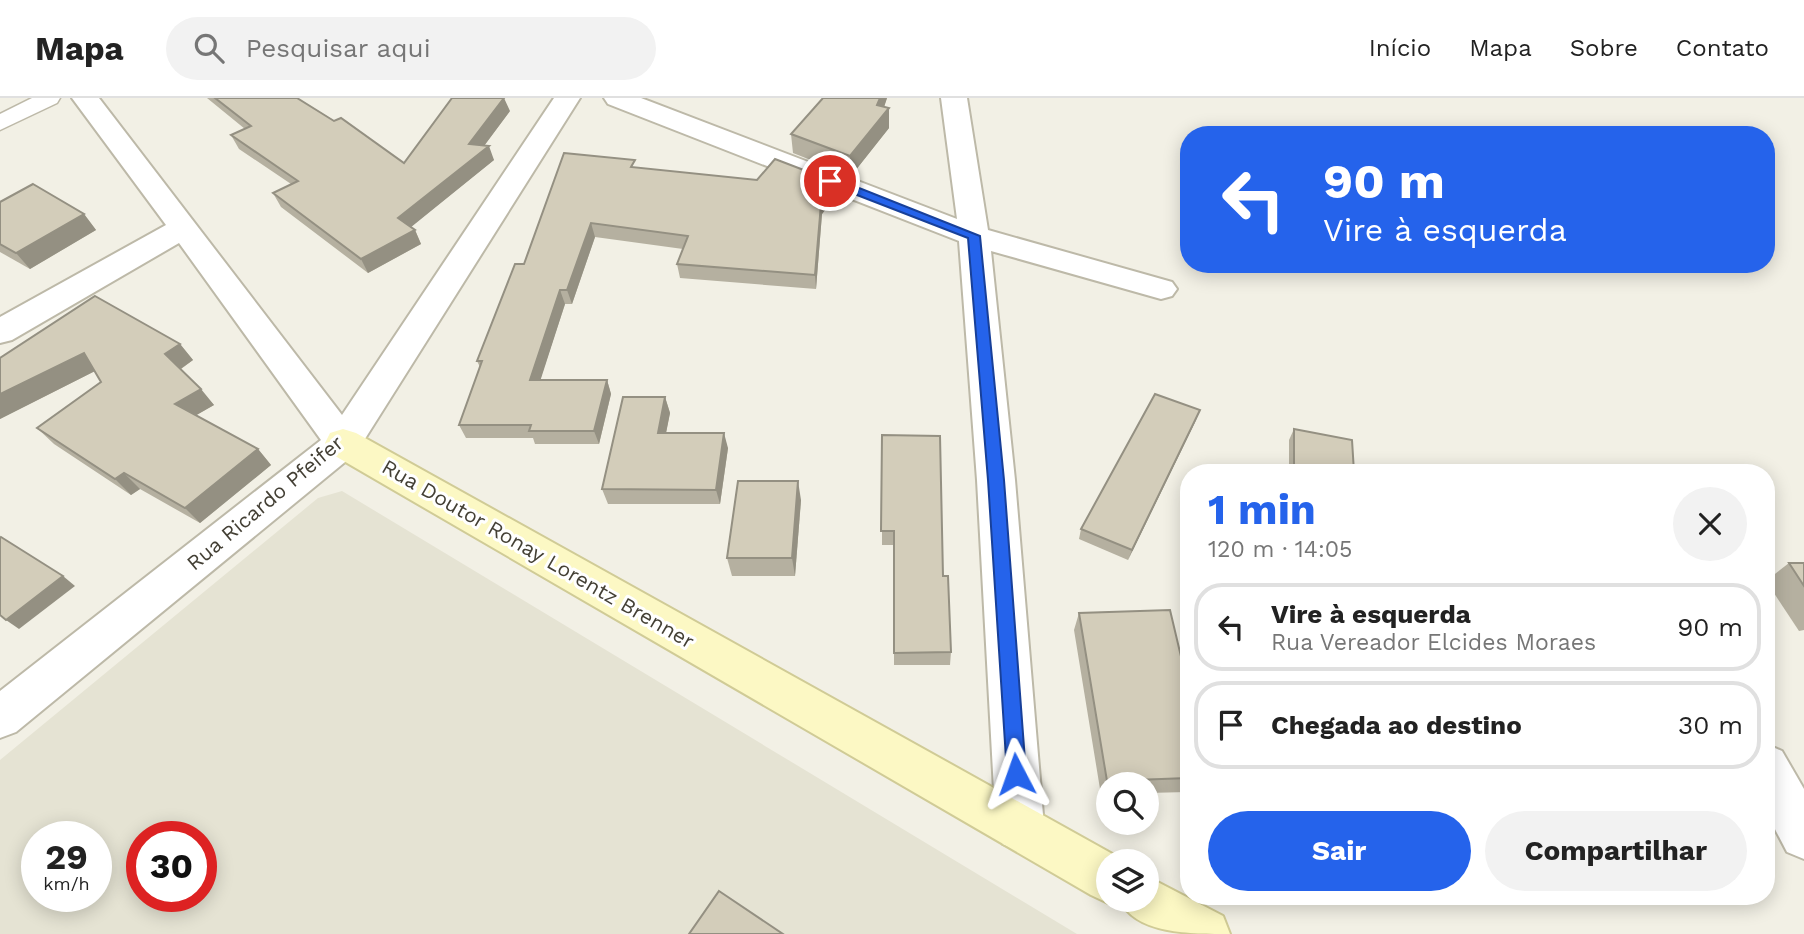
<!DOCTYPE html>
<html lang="pt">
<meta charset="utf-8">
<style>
body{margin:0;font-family:"Work Sans",sans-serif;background:#f2f2f2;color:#222;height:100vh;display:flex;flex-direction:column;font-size:26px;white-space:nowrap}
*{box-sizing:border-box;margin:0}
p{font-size:23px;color:#767676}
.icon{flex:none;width:38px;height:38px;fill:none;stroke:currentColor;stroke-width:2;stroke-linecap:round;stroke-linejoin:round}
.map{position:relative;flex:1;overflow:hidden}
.drawer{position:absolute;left:1180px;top:366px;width:595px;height:441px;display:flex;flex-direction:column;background:#fff;border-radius:28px;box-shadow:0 4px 18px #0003}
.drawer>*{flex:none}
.banner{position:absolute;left:1180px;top:28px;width:595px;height:147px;border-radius:28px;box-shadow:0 4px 18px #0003;background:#2563eb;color:#fff;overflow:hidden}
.buttons{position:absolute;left:1096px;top:674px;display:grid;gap:14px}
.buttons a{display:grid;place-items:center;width:63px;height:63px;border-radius:50%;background:#fff;box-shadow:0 4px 18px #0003;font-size:35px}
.speed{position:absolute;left:21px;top:723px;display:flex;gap:14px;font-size:35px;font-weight:700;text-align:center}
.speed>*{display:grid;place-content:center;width:91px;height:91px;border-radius:50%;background:#fff;box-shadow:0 4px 18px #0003;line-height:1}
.speed small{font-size:18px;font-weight:400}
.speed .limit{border:10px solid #d22;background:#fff;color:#111}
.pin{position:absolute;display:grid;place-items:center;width:60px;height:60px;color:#fff;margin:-30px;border:4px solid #fff;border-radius:50%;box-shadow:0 2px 7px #0007}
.me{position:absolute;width:77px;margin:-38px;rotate:356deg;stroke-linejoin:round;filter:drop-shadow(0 0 5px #0008)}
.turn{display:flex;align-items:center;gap:24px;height:147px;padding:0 28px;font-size:32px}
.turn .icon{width:91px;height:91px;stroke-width:2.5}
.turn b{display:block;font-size:49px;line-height:60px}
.round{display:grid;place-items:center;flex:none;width:74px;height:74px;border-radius:37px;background:#f2f2f2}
.head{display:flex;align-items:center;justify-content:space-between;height:119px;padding:0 28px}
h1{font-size:42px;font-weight:700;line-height:52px;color:#2563eb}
.cta{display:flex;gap:14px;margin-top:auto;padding:14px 28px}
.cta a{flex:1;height:80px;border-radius:42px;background:#2563eb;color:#fff;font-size:28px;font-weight:700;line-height:80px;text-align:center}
.cta a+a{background:#f2f2f2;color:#222}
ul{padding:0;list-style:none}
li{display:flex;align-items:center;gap:21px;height:88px;margin:0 14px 10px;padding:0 14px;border:4px solid #e0e0e0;border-radius:28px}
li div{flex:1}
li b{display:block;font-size:26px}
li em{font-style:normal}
header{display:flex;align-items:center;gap:42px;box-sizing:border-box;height:98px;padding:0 35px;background:#fff;border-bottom:2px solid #e0e0e0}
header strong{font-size:33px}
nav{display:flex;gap:38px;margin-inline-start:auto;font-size:24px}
.search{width:490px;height:63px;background:#f2f2f2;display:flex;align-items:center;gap:18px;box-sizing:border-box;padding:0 24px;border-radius:38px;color:#767676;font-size:26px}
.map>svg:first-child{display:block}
.residential{fill:#e5e3d3;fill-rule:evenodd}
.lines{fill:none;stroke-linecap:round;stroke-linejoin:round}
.lane-casing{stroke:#bdb9a8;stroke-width:3}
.street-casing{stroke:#bdb9a8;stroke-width:4}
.secondary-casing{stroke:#d0cb96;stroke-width:4}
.lane{fill:#fff;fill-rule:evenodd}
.street{fill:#fff;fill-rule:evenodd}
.secondary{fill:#fcf8c4;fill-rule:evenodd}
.wall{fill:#b5b0a0}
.shaded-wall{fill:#949082}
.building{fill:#d3cdba;stroke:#949082;stroke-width:2}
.route{fill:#2563eb;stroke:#184099;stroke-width:2}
.labels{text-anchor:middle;stroke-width:6;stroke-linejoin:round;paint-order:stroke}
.street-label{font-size:21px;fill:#444035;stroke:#fff}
</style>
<header>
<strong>Mapa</strong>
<div class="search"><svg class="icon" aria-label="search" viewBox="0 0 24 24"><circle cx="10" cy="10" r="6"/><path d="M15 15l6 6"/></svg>Pesquisar aqui</div>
<nav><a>Início</a><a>Mapa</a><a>Sobre</a><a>Contato</a></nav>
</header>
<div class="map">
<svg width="1804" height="836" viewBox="0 0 1804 836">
<rect width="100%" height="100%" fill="#f2f0e5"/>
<path class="residential" d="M342,393L1077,836H0V662L318,400ZM37,738H96V798H37ZM142,738H201V798H142Z"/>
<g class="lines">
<g class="lane-casing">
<polygon id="lane" points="32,0 60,0 57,5 0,32 0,16"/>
</g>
<g class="street-casing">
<g id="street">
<polygon points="72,0 99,0 342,317 554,0 580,0 356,355 16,634 0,640 0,593 321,342 179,145 12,242 0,245 0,219 166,127"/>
<polygon points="604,0 641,0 957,121 941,0 967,0 988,132 1172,184 1177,191 1172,198 1161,201 991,153 1015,382 1044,729 1037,746 1020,753 1003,746 996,729 977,382 959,143 608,6"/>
<polygon points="1766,646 1782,653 1804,691 1804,761 1787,754 1766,714"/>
</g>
</g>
<g class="secondary-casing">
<g id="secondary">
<polygon points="343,331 356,335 1125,763 1108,763 1108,802 1115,802 1108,805 1091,797 330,355 325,345 330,335"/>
<path d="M1146,778L1223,818L1230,836C1191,836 1135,836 1120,802H1146Z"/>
</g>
</g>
<use href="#lane" class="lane"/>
<use href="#street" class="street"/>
<use href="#secondary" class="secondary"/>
</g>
<g class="wall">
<polygon points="207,0 297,0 404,65 510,13 484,48 494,62 410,129 415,132 421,146 368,175 281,109 273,95 291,86 239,51 231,37 245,31"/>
<polygon points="823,0 887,0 884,9 889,10 889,30 851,78 793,55 791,36"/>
<polygon points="637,70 757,82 835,84 836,98 822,116 816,191 680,180 677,166 683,151 595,139 572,206 565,206 540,282 607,282 611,296 599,346 535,346 533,340 466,340 459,327 480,269 477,263"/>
<polygon points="0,104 84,116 96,132 30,171 0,154"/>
<polygon points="180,246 193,262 181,271 214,307 196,317 258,351 271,367 200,425 140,391 131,397 54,346 37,330 101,284 95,273 0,321 0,260"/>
<polygon points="665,299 670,315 666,335 728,350 720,406 608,406 602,391"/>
<polygon points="1196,322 1128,462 1079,441 1081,431"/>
<polygon points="1294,331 1354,374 1289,374 1289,342"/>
<polygon points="882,337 943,478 951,554 950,567 894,567 894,447 882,447"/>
<polygon points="801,402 795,478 732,478 727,460"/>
<polygon points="1789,465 1804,465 1804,532 1799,533 1766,483"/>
<polygon points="1079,515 1188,588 1188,694 1146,695 1146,686 1108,686 1108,696 1101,697 1074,532"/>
<polygon points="1256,798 1309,798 1309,800 1302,806 1258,806"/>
</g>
<g class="shaded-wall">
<polygon points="504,0 510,13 475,60 489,48 494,62 405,134 398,120 469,46"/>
<polygon points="880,0 887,0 880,21 889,10 889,30 851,78 850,58 877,7"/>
<polygon points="835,84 836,98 822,116 816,191 815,177 818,105"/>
<polygon points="84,116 96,132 30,171 16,155"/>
<polygon points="591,125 595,139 572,206 567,192"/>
<polygon points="415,132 421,146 368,175 361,161"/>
<polygon points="560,192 565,206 536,296 530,282"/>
<polygon points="180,246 193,262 179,272 165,256"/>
<polygon points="84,255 99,271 0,321 0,296"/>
<polygon points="607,282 611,296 599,346 594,333"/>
<polygon points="201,291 214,307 188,322 175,306"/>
<polygon points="665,299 670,315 663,350 658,335"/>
<polygon points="1200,312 1196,322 1128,462 1132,452"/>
<polygon points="724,335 728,350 720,406 716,392"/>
<polygon points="258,351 271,367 200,425 185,410"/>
<polygon points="124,375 140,391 131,397 115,381"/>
<polygon points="798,383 801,402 795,478 792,460"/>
<polygon points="63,478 75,488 19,531 6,522"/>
</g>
<g class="building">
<polygon points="215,0 297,0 334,23 341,20 404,65 452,0 504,0 469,46 489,48 398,120 415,132 361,161 273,95 298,83 231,37 251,28"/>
<polygon points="823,0 880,0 877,7 889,10 850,58 791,36"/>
<polygon points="564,55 635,62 631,69 757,82 775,61 835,84 818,105 821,106 815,177 677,166 688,138 591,125 567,192 560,192 530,282 607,282 594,333 529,333 531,327 459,327 482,263 477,263 515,166 524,166"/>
<polygon points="33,86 84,116 16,155 0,146 0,104"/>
<polygon points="95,198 180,246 165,256 201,291 175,306 258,351 185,410 124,375 115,381 37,330 101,284 84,255 0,296 0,260"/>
<polygon points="1155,296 1200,312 1132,452 1081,431"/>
<polygon points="623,299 665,299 658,335 724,335 716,392 602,391"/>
<polygon points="1294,331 1352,342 1354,374 1294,374"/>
<polygon points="882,337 940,338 943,478 948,478 951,554 894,555 894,433 881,433"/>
<polygon points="738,383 798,383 792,460 727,460"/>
<polygon points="1,439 63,478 6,522 0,517 0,440"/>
<polygon points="1789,465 1804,465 1804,488"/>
<polygon points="1170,512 1188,588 1188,680 1107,683 1079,515"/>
<polygon points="719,793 783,836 689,836"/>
<polygon points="1264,798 1309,798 1309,800 1264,799"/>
</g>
<polygon class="route" points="826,80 834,80 980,138 1004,382 1026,676 1023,682 1016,685 1009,682 1007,676 988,382 968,140 826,85"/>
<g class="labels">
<g class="street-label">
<text transform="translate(265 405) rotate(-40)" y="7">Rua Ricardo Pfeifer</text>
<text transform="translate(538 456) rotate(30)" y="7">Rua Doutor Ronay Lorentz Brenner</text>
</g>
</g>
</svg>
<div class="buttons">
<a><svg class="icon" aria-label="search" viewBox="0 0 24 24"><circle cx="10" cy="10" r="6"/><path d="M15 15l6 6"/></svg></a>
<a><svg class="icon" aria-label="layers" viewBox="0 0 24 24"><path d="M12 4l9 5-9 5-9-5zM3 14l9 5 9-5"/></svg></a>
</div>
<div class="speed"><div>29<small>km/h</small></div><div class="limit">30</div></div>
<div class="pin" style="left:830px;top:83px;background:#d93025"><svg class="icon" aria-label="arrive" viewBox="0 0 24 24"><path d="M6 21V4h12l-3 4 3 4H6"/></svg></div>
<svg class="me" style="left:1016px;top:676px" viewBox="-20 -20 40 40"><path d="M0-17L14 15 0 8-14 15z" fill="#2563eb" stroke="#fff" stroke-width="4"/></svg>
<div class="banner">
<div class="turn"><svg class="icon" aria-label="left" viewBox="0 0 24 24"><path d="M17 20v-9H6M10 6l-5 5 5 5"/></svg><div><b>90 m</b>Vire à esquerda</div></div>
</div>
<section class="drawer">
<div class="head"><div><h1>1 min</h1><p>120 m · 14:05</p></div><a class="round"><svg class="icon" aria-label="close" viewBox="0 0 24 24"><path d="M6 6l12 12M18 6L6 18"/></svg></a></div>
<ul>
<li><svg class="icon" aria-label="left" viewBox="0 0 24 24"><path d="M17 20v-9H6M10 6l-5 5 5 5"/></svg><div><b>Vire à esquerda</b><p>Rua Vereador Elcides Moraes</p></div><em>90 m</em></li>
<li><svg class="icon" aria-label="arrive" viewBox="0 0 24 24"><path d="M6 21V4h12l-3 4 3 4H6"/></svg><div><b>Chegada ao destino</b></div><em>30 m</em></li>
</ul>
<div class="cta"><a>Sair</a><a>Compartilhar</a></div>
</section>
</div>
